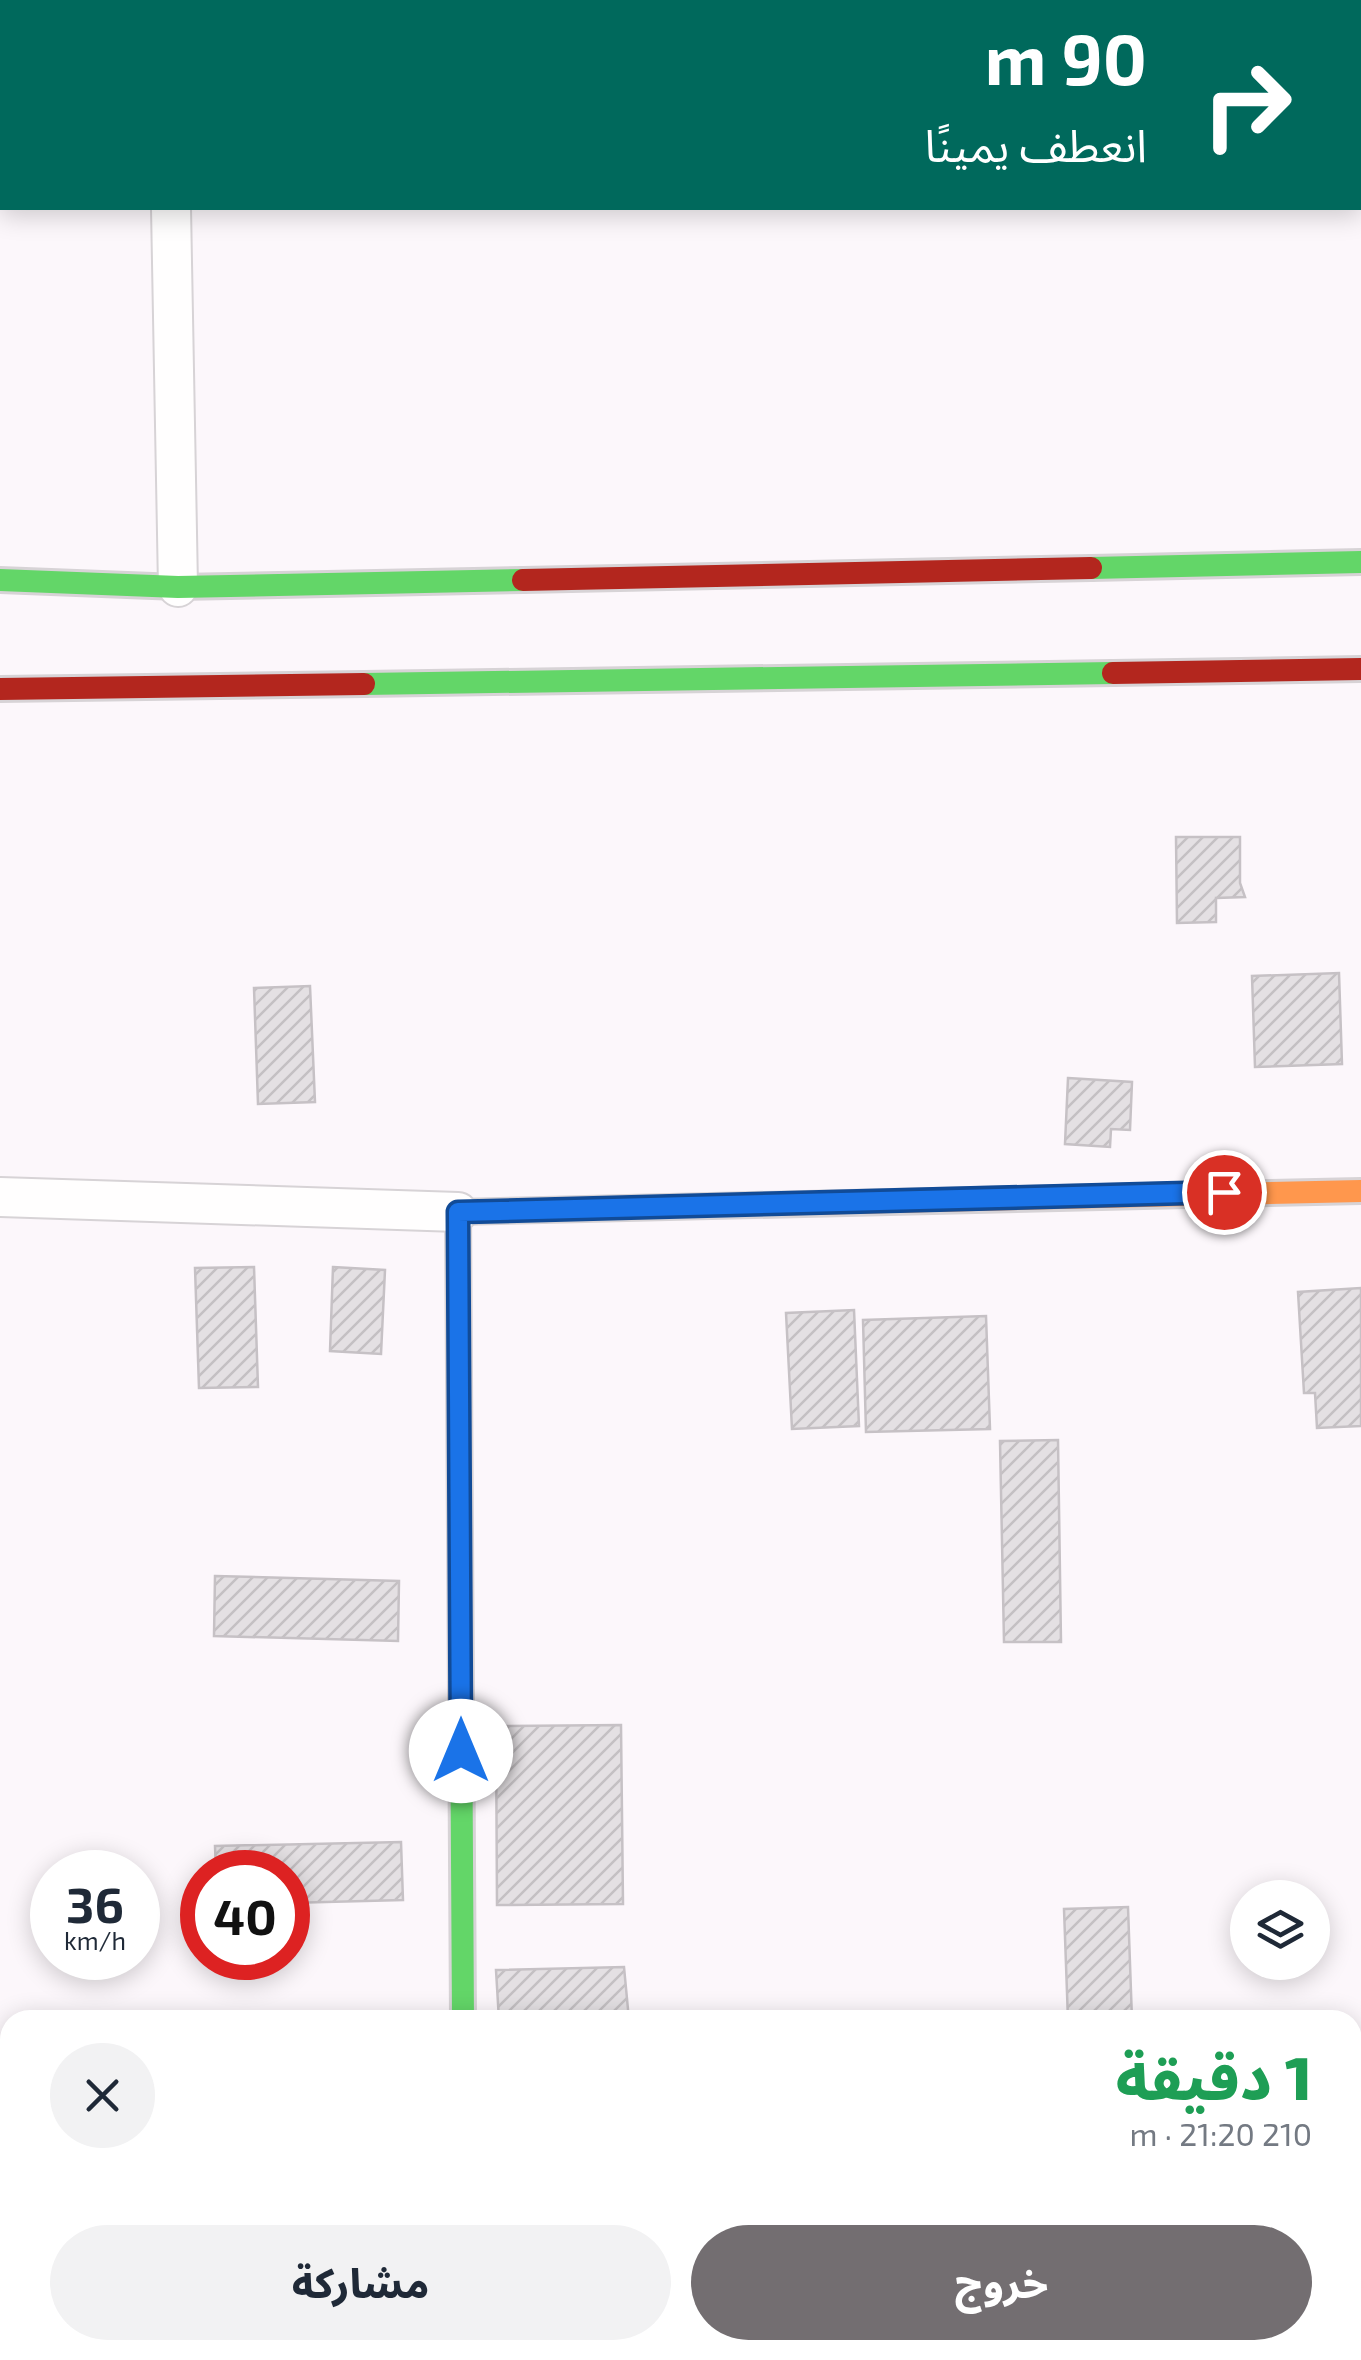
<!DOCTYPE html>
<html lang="ar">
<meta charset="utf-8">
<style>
body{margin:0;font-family:"Exo 2","Noto Sans Arabic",sans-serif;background:#f2f2f3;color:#1f2937;direction:rtl;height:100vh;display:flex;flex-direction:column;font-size:38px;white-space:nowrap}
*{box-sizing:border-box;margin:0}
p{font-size:32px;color:#747a83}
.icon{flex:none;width:55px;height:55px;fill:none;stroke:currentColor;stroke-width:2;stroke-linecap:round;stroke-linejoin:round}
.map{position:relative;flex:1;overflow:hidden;direction:ltr}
.drawer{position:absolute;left:0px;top:2010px;width:1362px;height:350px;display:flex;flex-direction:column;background:#fff;border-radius:30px 30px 0 0;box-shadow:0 5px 25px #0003;direction:rtl}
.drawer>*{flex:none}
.top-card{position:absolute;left:0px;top:0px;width:1362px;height:210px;box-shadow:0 5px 25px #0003;direction:rtl;background:#00695c;color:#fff;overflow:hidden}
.tools{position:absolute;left:1230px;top:1880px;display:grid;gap:20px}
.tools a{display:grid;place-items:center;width:100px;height:100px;border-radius:50%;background:#fff;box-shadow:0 5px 25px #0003;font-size:50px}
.speed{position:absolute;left:30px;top:1850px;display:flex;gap:20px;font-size:50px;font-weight:700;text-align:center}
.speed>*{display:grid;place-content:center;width:130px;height:130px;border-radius:50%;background:#fff;box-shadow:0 5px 25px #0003;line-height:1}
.speed small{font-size:25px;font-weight:400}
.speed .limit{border:15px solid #d22;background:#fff;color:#111}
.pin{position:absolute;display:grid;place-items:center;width:85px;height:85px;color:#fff;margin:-42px;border:5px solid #fff;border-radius:50%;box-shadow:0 2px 10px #0007}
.me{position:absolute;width:110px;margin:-55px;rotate:0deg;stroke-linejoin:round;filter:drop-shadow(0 0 8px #0008)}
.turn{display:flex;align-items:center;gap:35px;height:210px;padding:0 50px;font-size:45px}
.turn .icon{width:130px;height:130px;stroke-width:2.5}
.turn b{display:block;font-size:70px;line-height:85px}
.round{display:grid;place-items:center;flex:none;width:105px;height:105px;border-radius:52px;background:#f2f2f3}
.head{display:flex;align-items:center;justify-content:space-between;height:170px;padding:0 50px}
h1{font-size:60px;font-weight:800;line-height:75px;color:#1e9e55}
.action{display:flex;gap:20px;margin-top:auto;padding:20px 50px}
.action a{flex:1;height:115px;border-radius:60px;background:#736e71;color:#fff;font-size:40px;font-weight:800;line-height:115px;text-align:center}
.action a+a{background:#f2f2f3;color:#1f2937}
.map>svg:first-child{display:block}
.building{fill:url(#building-hatch);stroke:#c6c1c5;stroke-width:2.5}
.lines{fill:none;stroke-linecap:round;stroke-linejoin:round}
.street-casing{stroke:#d7d3d6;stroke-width:42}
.fast-casing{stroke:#d7d3d6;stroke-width:28}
.slow-casing{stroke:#d7d3d6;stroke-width:28}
.jam-casing{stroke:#d7d3d6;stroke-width:28}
.street{stroke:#fffefe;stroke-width:38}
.fast{stroke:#63d668;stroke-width:22}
.slow{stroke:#ff974d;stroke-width:22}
.jam{stroke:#b3261e;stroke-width:22}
.route-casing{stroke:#114b97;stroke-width:25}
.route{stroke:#1a73e8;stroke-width:18}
</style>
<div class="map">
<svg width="1361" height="2360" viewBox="0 0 1361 2360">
<defs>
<pattern id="building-hatch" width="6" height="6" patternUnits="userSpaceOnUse" patternTransform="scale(2.5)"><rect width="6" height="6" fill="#e4e0e3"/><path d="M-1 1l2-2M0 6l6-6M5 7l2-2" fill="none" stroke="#c4c0c3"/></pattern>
</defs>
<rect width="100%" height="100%" fill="#fcf7fb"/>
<g class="building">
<polygon points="1176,837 1240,837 1240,883 1245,897 1216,898 1216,922 1177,923"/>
<polygon points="1339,973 1342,1064 1255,1067 1252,976"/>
<polygon points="310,986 315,1102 258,1104 254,988"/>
<polygon points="1068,1078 1132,1082 1130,1130 1111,1129 1110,1147 1065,1144"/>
<polygon points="254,1267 258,1387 199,1388 195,1268"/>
<polygon points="333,1267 385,1270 381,1354 330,1351"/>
<polygon points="1361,1288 1361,1426 1317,1428 1315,1393 1304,1393 1298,1292"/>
<polygon points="854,1310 859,1426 792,1429 786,1313"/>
<polygon points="986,1316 990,1429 866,1432 863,1320"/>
<polygon points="1058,1440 1061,1642 1004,1642 1000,1441"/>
<polygon points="215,1576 399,1581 398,1641 214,1636"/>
<polygon points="621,1725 623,1904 497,1905 496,1726"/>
<polygon points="401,1842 403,1900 288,1903 288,1872 216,1872 215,1846"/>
<polygon points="1128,1907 1132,2020 1068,2020 1064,1909"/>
<polygon points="624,1967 629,2020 499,2020 496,1970"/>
<polygon points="758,2350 952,2350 952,2357 758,2358"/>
<polygon points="1021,2350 1141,2350 1141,2354 1021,2356"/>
</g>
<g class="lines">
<g class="street-casing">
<g id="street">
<polyline points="167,0 167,2"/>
<polyline points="1355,0 1355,2"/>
<polyline points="1360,119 1361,142"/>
<polyline points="171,208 178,587"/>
<polyline points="0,1197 458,1212"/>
<polyline points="1352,2128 1361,2128"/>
<polyline points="473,2350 474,2360"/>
</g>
</g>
<g class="fast-casing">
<g id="fast">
<polyline points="1091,568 1361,562"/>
<polyline points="0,580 178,587 523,580"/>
<polyline points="364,684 1113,673"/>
<polyline points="463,2020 458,1212 543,1210"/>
</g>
</g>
<g class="slow-casing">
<polyline id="slow" points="543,1210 1361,1191"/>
</g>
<g class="jam-casing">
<g id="jam">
<polyline points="523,580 1091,568"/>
<polyline points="1113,673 1361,669"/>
<polyline points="0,689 364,684"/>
</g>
</g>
<use href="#street" class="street"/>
<use href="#fast" class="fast"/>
<use href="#slow" class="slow"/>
<use href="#jam" class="jam"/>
</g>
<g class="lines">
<g class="route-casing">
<polyline id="route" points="461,1751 458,1212 1224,1192"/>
</g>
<use href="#route" class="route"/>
</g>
</svg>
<div class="tools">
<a><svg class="icon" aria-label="layers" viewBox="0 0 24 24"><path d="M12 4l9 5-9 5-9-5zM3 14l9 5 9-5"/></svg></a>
</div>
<div class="speed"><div>36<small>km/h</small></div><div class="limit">40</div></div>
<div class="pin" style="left:1224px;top:1192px;background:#d93025"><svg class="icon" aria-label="arrive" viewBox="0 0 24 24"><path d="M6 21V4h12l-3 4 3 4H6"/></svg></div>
<svg class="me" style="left:461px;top:1751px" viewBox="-20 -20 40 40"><circle r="19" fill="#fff"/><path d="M0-13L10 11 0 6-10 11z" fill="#1a73e8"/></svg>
<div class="top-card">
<div class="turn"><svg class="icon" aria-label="right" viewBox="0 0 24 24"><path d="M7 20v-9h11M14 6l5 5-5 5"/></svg><div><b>90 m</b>انعطف يمينًا</div></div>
</div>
<section class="drawer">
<div class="head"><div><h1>1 دقيقة</h1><p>210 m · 21:20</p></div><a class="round"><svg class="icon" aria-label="close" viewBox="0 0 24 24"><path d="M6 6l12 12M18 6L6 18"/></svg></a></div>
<div class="action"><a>خروج</a><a>مشاركة</a></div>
</section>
</div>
